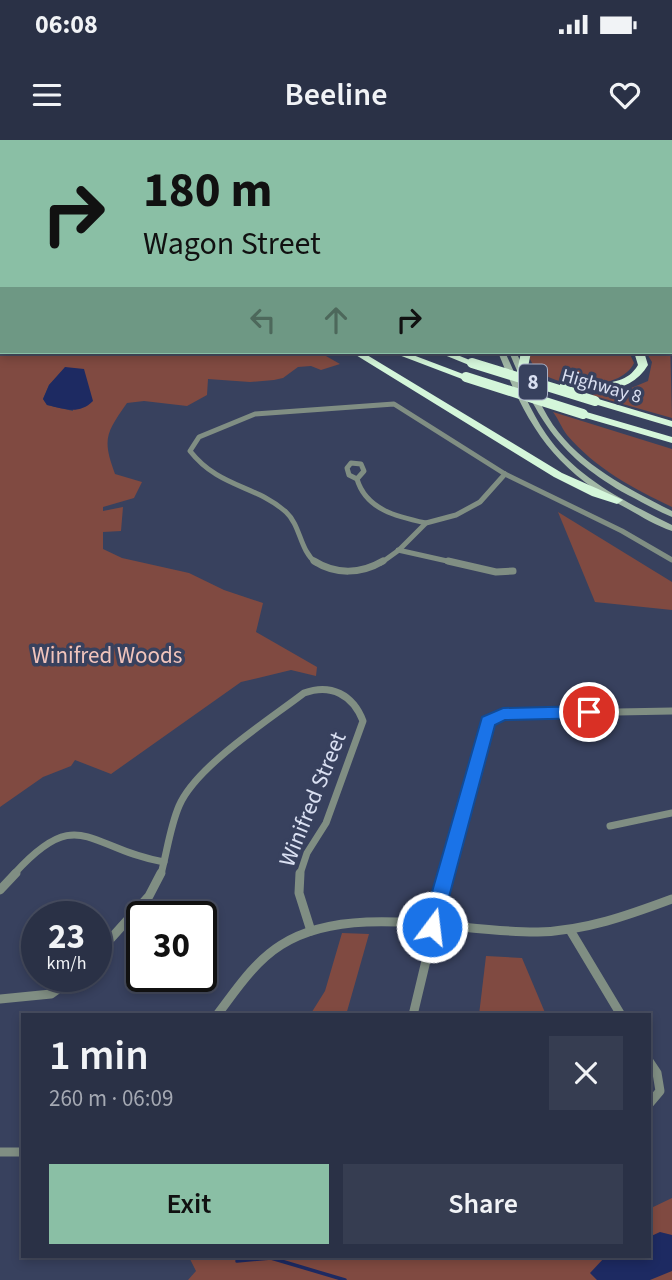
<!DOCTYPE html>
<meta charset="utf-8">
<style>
body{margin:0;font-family:"Source Sans 3",sans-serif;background:#363d51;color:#f1f3f6;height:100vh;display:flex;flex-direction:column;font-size:26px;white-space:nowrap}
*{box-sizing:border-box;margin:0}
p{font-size:23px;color:#a5a9b3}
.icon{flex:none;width:38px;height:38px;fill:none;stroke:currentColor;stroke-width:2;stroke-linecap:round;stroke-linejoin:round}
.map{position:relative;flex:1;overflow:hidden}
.details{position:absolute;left:21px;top:873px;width:630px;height:245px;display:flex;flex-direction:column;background:#2a3146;border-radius:0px;box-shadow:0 4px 10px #0003,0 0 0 2px #464c5f}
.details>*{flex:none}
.guide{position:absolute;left:0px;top:0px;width:672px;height:214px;box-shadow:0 4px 10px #0003,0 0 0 2px #464c5f;background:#8abfa5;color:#111;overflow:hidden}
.speed{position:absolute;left:21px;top:761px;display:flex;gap:14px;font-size:35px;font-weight:700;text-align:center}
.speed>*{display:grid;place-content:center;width:91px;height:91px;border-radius:50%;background:#2a3146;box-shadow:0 4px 10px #0003,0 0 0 2px #464c5f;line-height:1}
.speed small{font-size:18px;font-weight:400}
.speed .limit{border:4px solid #111;border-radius:10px;background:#fff;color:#111}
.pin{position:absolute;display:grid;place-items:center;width:60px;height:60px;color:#fff;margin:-30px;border:4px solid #fff;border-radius:50%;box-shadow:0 2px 7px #0007}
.me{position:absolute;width:77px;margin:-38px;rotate:15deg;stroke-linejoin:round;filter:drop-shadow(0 0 5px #0008)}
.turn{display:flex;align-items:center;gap:24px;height:147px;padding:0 28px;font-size:32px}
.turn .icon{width:91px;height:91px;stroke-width:2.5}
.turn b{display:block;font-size:49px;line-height:60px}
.lanes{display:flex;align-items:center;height:66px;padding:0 28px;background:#0003;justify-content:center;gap:35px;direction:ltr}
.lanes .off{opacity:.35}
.round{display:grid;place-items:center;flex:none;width:74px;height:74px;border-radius:0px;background:#363d51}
.head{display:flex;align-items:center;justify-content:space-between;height:119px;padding:0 28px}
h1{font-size:42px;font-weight:600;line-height:52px}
.button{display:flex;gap:14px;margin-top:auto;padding:14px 28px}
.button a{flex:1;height:80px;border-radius:0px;background:#8abfa5;color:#111;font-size:28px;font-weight:600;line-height:80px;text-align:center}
.button a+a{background:#363d51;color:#f1f3f6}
.status{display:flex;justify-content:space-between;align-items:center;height:49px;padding:0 35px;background:#2a3146;direction:ltr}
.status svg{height:19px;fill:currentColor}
header{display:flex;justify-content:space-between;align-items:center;height:91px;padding:0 28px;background:#2a3146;font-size:32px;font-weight:600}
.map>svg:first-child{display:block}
.green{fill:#804a41;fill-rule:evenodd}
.water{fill:#1d2a62}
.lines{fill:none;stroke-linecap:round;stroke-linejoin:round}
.stream{stroke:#1d2a62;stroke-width:3.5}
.street-far2{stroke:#808e83;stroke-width:5}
.street-far1{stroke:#808e83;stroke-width:7}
.street{stroke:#808e83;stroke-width:9}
.secondary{fill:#a2b8a6;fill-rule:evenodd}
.highway{fill:#d4f6da;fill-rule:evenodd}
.rail{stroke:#b4bacf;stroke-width:2;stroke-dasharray:6 3.5;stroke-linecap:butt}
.highway-bridge{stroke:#d4f6da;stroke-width:10}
.route{fill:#1a73e8;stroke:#114b97;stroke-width:2}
.labels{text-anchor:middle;stroke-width:7;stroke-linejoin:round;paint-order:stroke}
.far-street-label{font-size:19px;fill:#dae0f2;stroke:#38415e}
.shield{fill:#38415e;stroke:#a9b0c6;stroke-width:2}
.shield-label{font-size:21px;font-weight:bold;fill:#dae0f2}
.park-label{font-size:23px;fill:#f1c4bc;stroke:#38415e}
.street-label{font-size:23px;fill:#dae0f2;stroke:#38415e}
</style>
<div class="status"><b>06:08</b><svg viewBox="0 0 49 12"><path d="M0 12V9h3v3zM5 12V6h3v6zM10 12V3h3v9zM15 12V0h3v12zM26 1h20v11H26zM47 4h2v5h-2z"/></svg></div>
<header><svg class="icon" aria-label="menu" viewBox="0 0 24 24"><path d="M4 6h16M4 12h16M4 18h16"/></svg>Beeline<svg class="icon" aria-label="heart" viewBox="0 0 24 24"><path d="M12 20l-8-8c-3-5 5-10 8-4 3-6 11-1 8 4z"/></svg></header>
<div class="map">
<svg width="672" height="1140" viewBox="0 0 672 1140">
<rect width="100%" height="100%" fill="#38415e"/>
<g class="green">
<path d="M0,1L2,212H319L340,224L321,230L311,226L298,227L283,238L274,240L250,242L208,239L207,255L187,266L144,261L127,263C106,293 102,299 115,334L142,342L134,358L103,367V371L123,367L121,391L103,392V409L122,418L189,433L224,450L263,463L256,492L317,527L316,536L291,530L241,542L111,634L75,620L71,626L43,637L0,667ZM65,228L73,271L47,265L43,259L49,245Z"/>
<polygon points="670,199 672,278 591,255 624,251 648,241 652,222 646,212 670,212"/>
<path d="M529,212H629L634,223C618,257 529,249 529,212Z"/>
<path d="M553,272L672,309V367C634,349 595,328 567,295C561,287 559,280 553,272Z"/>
<polygon points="558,372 672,442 672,470 595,462"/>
<polygon points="342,793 369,794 346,875 310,875 325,851"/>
<polygon points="486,816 522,818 546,875 479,875"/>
<polygon points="672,1058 672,1140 188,1140 196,1131 189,1117 649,1116 649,1069"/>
</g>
<g class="water">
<path d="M65,227L84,229L93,261C79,275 65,269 47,265L43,259L49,245Z"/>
<polygon points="660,1092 672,1095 672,1131 650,1140 597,1140 590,1133 605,1117 649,1116 649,1097"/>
</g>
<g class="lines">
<polyline class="stream" points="237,1121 271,1118 345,1140"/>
<g class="street-far2">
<polygon points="351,323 361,324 364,331 357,339 349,335 347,328"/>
<polyline points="505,334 622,391 672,420"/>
<path d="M357,339C366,370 398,377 426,383"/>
<polyline points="398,410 456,423"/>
<path d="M316,423C299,409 301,386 286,372C256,345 219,348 190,311L199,297L255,274L394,264L505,334"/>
<polyline points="381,423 399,410 426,383 456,375 480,362 505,334"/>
</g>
<g class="street-far1">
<path d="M314,421C336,435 361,434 383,421"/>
<polyline points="448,421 496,432 513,431"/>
<polyline points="610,686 672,673"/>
<path d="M14,734C79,662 88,709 164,722"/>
<path d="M161,734C167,712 170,687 179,666C196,626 269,580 304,553C331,543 353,555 363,581L326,683L307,713L300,734"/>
<polyline points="446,734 489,580 503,574 672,571"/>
</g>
<g class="street">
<polyline points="300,733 299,753 311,791"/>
<polyline points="0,750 16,733"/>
<polyline points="570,790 621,875"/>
<polyline points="96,815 149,756 161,733"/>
<polyline points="0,859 51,854 76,836"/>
<path d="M217,875C236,850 254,822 281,805C350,761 461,793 538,792C585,791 629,775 672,759"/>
<polyline points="413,875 447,733"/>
<polyline points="649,921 657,933 660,951 649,964"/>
<polyline points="0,1012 23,1012"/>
</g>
<g class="secondary">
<polygon points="317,0 333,0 330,2 317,2"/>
<path d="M498,212H505C518,240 529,269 546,294C576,338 626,362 672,385V391C657,386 642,377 628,369C554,330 528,288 498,212Z"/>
<path d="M509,212H516C528,236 538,262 553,285C582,326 629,349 672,371V377C657,371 642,362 628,355C560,317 538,281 509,212Z"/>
</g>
<g class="highway">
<polygon points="11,0 21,0 22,2 13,2"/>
<polygon points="42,0 51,0 52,2 44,2"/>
<polygon points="351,212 362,212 562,333 623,360 617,364 592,356 554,337"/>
<polygon points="391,212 405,212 471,237 462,239"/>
<polygon points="437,212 450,212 477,223 469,225"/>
<polygon points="521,212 531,212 527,232 522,235 517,232"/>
<path d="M634,212H644L648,225C637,244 616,252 594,249V245C612,242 628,242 638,225Z"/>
<polygon points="595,258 672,281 672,287 591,263 591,259"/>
<polygon points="583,271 672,297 672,303 579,276 579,272"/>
</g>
<polyline class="rail" points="349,0 351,2"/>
<g class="highway-bridge">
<polyline points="472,223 595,261"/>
<polyline points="466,237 583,274"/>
<polyline points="565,245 598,247"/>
</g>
</g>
<polygon class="route" points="589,566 597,572 589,578 505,580 495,585 441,787 439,793 432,795 425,793 422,787 482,577 503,568"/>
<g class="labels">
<g class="far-street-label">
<text transform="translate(602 245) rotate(16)" y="7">Highway 8</text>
</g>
<rect class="shield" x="519" y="224.5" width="28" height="35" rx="5"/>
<g class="shield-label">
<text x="533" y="249">8</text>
</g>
<g class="park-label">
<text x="107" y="523">Winifred Woods</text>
</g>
<g class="street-label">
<text transform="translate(312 659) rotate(-68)" y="8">Winifred Street</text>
</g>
</g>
</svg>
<div class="speed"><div>23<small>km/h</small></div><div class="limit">30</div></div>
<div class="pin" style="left:589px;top:572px;background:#d93025"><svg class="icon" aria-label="arrive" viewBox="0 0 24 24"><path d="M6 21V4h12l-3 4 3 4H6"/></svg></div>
<svg class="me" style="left:432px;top:787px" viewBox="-20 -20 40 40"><circle r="17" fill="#1a73e8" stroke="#fff" stroke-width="3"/><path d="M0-11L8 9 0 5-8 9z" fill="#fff"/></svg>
<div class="guide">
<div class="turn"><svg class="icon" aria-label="right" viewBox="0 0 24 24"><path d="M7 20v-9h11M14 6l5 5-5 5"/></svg><div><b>180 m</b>Wagon Street</div></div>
<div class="lanes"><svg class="icon off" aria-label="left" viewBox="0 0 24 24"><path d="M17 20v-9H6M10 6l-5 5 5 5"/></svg><svg class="icon off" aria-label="ahead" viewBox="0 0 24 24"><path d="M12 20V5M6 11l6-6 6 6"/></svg><svg class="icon" aria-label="right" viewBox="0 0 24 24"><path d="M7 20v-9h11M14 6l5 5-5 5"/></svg></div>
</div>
<section class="details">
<div class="head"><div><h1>1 min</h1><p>260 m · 06:09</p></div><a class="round"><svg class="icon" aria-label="close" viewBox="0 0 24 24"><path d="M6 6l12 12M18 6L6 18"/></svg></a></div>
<div class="button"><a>Exit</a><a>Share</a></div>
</section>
</div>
